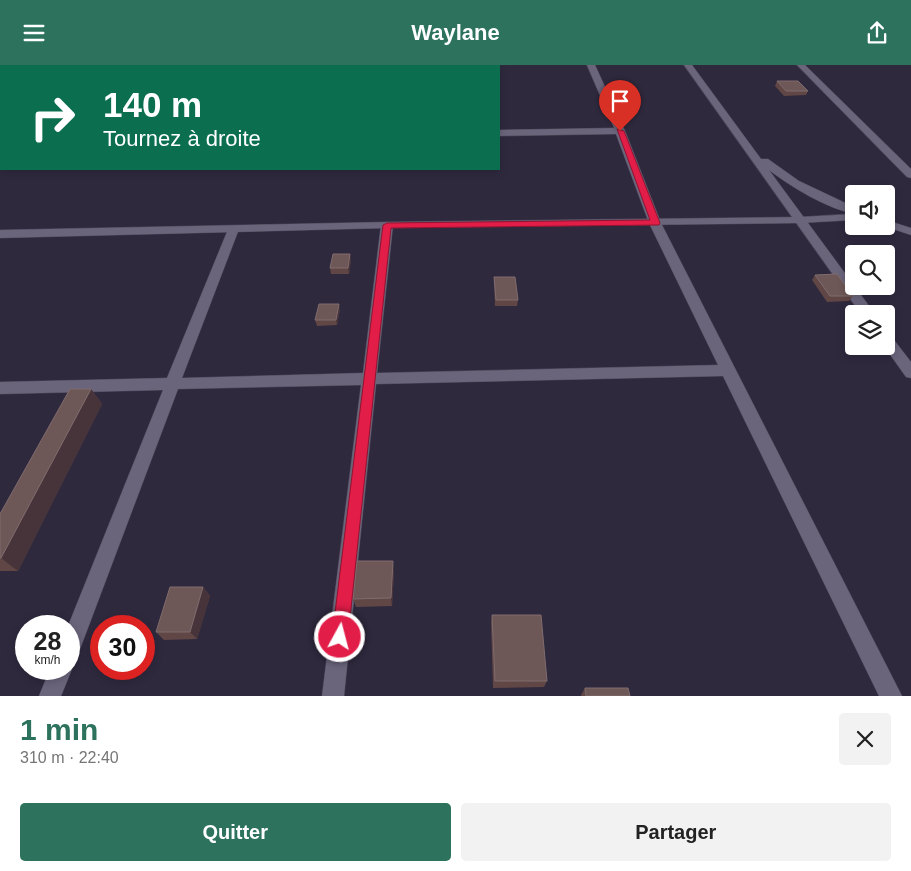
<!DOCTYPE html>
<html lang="fr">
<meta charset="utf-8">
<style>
body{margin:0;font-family:Arial,sans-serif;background:#f2f2f2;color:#222;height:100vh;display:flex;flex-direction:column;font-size:19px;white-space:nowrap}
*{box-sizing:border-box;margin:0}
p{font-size:16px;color:#767676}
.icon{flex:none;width:28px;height:28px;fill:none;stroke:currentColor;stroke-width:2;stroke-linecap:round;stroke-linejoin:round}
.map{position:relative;height:631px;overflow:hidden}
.panel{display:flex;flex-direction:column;background:#fff;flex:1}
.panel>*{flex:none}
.banner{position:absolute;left:0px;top:0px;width:500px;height:105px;box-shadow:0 2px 8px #0003;background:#0b6e4f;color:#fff;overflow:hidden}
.tools{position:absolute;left:845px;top:120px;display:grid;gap:10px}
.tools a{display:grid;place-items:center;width:50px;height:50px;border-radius:5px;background:#fff;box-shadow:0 2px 8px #0003;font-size:25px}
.speed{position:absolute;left:15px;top:550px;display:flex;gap:10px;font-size:25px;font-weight:700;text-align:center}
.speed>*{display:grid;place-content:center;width:65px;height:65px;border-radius:50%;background:#fff;box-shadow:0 2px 8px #0003;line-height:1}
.speed small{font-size:12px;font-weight:400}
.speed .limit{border:8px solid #d22;background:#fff;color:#111}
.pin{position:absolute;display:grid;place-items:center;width:42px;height:42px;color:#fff;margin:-51px -21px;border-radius:50% 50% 50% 0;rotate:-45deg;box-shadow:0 0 5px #0007}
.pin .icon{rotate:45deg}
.me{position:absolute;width:55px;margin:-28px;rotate:7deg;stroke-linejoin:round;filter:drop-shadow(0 0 4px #0008)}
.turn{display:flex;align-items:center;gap:18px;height:105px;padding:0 20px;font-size:22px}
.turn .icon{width:65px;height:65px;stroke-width:2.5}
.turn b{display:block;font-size:35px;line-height:42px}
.round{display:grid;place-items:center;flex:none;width:52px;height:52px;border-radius:5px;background:#f2f2f2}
.head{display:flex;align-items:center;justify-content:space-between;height:85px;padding:0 20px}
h1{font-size:30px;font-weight:800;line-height:38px;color:#2c725d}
.button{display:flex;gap:10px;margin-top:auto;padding:10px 20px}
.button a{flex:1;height:58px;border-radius:5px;background:#2c725d;color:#fff;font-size:20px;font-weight:800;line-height:58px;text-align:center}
.button a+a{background:#f2f2f2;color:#222}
header{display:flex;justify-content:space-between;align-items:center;height:65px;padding:0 20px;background:#2c725d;color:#fff;font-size:22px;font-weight:800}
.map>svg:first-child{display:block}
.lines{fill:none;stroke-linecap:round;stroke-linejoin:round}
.street-casing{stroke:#4d4758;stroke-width:1}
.secondary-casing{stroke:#4d4758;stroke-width:1}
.street{fill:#6b657c;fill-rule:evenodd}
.secondary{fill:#6b657c;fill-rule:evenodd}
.wall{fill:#604645}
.shaded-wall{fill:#46343a}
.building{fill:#6e5757;stroke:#806c6e}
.route{fill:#e11d48;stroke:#92132f}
</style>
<header><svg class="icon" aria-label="menu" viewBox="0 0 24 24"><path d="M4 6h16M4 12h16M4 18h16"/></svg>Waylane<svg class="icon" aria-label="share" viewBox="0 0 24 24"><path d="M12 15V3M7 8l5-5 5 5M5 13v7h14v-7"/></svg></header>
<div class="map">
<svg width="911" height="631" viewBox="0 0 911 631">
<rect width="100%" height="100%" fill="#2f293e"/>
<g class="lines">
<g class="street-casing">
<g id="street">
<rect x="380" y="0" width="8" height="1"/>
<polygon points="587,0 595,0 625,66 661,158 902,631 879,631 723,311 376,319 344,631 322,631 361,320 178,324 80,584 76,591 69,594 68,561 163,325 0,329 0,317 167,313 229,162 237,162 239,164 182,313 363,308 381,160 387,157 393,160 377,308 718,300 649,158 616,69 499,71 499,65 614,63"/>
<path d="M684,0H692L761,94H768L799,116L854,142V149C824,142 793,123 769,105L875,249H861Z"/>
<polygon points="797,0 805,0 911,104 911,113 907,112"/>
<rect x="0" y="70" width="1" height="6"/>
<polygon points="886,269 891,271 911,297 911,313 906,312 884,281 886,281"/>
<polygon points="69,597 72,604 61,631 39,631 50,604 69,604"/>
</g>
</g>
<g class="secondary-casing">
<g id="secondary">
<polygon points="854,149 854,155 800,158 387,163 0,173 0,165 387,157 800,152"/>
<polygon points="886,155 911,163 911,170 884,161 886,161"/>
</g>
</g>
<use href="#street" class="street"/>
<use href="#secondary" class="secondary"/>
</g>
<g class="wall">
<polygon points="777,16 808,26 806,30 784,31 775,21"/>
<polygon points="351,195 349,209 331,209 330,203"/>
<polygon points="815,210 853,231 849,236 827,237 812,215"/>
<polygon points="494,212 518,235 517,241 495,241"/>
<polygon points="340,244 337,260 317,261 315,255"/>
<polygon points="91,324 102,339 18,506 0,506 0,449"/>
<polygon points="394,505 392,541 356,542 353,534"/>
<polygon points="203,522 210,531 197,574 164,575 156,567"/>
<polygon points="492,550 547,616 544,622 493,623 491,558"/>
<polygon points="585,623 630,631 581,631 581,630"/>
</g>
<g class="shaded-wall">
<polygon points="350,189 351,195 349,209 348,203"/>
<polygon points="339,239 340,244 337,260 336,255"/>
<polygon points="91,324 102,339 18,506 1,493"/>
<polygon points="393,496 394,505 392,541 391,533"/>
<polygon points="203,522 210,531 197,574 190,567"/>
</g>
<g class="building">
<polygon points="174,0 188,0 187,1 173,1"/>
<polygon points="777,16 798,16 808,26 786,26"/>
<polygon points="333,189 350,189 348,203 330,203"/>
<polygon points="837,209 853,231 830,231 815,210"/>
<polygon points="494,212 515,212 518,235 496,235"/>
<polygon points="319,239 339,239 336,255 315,255"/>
<polygon points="70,324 91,324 1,493 0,493 0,449"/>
<polygon points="357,496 393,496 391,533 353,534"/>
<polygon points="170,522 203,522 190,567 156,567"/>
<polygon points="492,550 541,550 547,616 495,616"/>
<polygon points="585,623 628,623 630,631 586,631"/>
</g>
<polygon class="route" points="617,64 624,66 660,158 659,160 391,163 348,572 346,577 340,579 335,577 332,572 383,160 387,158 650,155"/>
</svg>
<div class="tools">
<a><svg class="icon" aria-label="sound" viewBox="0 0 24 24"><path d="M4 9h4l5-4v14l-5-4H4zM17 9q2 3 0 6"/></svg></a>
<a><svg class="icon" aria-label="search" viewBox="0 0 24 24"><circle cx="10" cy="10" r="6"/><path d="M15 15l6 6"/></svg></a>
<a><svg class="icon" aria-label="layers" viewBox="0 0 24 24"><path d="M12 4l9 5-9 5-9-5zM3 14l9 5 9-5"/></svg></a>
</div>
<div class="speed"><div>28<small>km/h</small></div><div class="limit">30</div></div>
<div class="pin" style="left:620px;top:66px;background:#d93025"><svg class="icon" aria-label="arrive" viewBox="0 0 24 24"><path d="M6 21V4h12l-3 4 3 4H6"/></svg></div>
<svg class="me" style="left:340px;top:572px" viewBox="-20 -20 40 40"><circle r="17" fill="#e11d48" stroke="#fff" stroke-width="3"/><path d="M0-11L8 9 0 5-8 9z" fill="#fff"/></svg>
<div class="banner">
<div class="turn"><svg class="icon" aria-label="right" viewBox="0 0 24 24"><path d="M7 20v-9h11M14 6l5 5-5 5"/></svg><div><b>140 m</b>Tournez à droite</div></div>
</div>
</div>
<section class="panel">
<div class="head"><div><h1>1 min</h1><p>310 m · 22:40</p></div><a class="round"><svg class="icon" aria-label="close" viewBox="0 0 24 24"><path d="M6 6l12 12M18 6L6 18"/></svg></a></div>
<div class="button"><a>Quitter</a><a>Partager</a></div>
</section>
